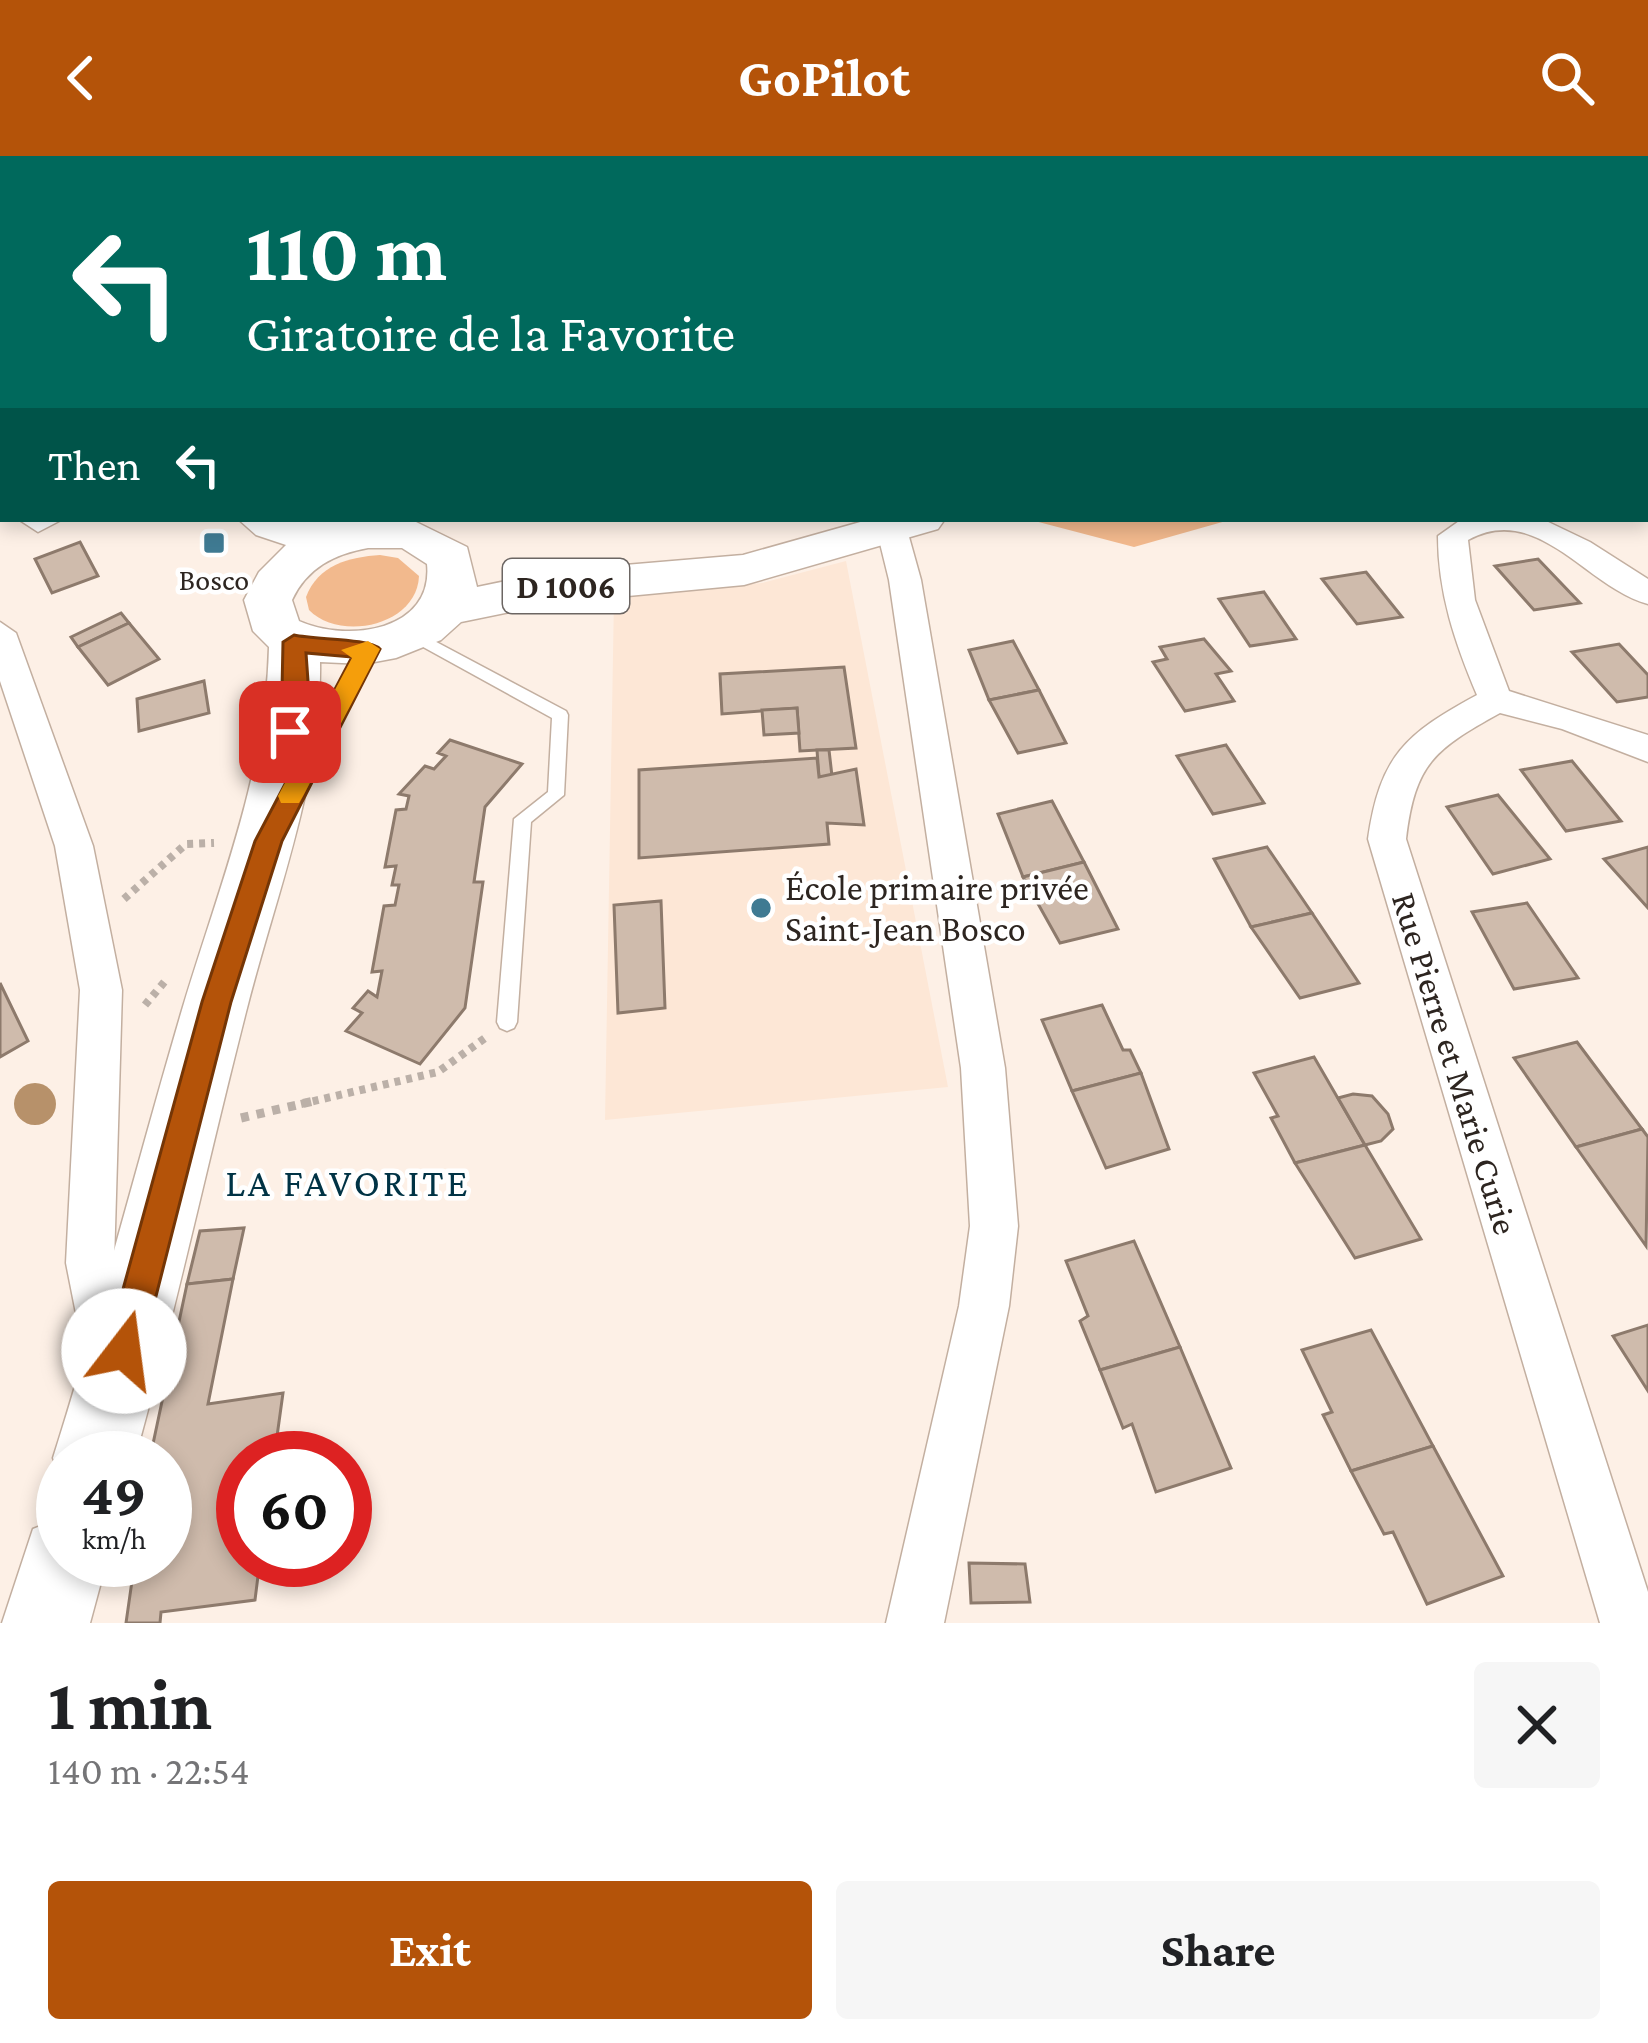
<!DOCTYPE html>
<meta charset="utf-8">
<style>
body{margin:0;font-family:"Crimson Pro",serif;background:#f6f6f6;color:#202124;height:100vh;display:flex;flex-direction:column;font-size:45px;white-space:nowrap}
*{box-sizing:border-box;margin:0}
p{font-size:39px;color:#757577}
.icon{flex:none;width:66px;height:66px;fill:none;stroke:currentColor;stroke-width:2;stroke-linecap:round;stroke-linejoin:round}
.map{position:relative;height:1467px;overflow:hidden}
.drawer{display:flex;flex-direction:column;background:#fff;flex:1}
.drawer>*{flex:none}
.hud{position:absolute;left:0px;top:0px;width:1650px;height:366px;box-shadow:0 6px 18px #0003;background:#00695c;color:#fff;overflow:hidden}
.speed{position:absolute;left:36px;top:1275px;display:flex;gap:24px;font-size:60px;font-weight:700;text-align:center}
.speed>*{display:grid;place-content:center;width:156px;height:156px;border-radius:50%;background:#fff;box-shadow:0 6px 18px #0003;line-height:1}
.speed small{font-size:30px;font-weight:400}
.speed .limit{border:18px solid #d22;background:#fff;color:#111}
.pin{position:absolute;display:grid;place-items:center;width:102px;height:102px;color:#fff;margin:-51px;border-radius:24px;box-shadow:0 6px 18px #0006}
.me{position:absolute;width:132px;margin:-66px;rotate:15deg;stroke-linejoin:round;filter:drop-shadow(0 0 9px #0008)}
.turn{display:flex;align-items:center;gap:42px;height:252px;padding:0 48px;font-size:54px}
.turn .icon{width:156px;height:156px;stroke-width:2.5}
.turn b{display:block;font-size:84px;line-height:102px}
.then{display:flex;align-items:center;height:114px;padding:0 48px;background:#0003;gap:24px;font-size:45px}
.round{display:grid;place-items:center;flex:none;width:126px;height:126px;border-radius:12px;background:#f6f6f6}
.head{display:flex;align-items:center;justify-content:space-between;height:204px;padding:0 48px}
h1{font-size:72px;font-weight:700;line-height:90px}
.button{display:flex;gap:24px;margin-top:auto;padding:24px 48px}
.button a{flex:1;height:138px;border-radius:12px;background:#b45309;color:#fff;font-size:48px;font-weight:700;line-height:138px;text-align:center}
.button a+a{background:#f6f6f6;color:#202124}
header{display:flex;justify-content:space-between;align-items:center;height:156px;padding:0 48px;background:#b45309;color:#fff;font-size:54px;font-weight:700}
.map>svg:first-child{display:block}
.built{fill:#fde7d6}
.green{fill:#f2b98d}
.building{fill:#cfbbac;stroke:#8d7a6c;stroke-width:3}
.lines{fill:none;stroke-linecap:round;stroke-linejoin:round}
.lane-casing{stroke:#c3afa0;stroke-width:3}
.street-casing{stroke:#c3afa0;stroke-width:3}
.primary-casing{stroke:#c3afa0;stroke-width:3}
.path-far2{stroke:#bbb0a8;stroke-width:6;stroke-dasharray:4.5 4.5;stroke-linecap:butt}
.path-far1{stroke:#bbb0a8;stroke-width:8;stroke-dasharray:6 6;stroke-linecap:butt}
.path{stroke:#bbb0a8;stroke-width:9;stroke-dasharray:8 8;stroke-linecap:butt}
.lane{fill:#fff;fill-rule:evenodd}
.street{fill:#fff;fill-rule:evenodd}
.primary{fill:#fff;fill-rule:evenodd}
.tree{fill:#b7916a}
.route{fill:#b45309;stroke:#753606;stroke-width:3}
.slow{fill:#f59e0b}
.poi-dot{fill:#3f7a92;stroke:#fff;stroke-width:4.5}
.labels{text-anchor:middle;stroke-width:9;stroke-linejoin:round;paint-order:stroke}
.far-poi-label{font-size:30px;fill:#2d2520;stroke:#fff}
.shield{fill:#fff;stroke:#6c6663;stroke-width:3}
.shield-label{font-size:33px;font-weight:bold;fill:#2d2520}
.poi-label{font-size:36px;fill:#2d2520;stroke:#fff;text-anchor:start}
.street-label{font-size:36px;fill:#2d2520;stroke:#fff}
.neighbourhood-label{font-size:39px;letter-spacing:3px;fill:#003345;stroke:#fff}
</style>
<header><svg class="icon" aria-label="back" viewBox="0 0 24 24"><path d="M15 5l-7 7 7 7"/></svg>GoPilot<svg class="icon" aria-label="search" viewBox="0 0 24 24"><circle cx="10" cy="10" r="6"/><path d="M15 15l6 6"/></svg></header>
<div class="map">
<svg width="1648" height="1467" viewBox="0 0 1648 1467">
<rect width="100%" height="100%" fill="#fdf0e6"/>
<g class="built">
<polygon points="1125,0 1648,0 1648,215 1647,3"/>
<polygon points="846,405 948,931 605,964 614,441 762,427"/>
</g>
<g class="green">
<polygon points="1027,363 1233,363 1134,391"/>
<path d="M380,399L398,402L419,420C417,470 340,486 309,454L306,441C318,409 349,401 380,399Z"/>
</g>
<g class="building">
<polygon points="156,0 298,0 295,3"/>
<polygon points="80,386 98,420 52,437 35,403"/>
<polygon points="1538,403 1580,447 1534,454 1495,410"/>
<polygon points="1366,416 1402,461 1357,468 1322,423"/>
<polygon points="1264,436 1296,483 1250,490 1219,443"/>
<polygon points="121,457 129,467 78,491 71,481"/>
<polygon points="129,467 159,503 108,529 78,491"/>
<polygon points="1204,483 1231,515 1216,518 1234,545 1185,555 1153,506 1167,503 1160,491"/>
<polygon points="1013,485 1039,534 989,544 969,494"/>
<polygon points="1619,488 1648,519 1648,541 1617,546 1572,496"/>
<polygon points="844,511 856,592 800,595 797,552 722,558 720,518"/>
<polygon points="204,525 209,557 139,575 137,543"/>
<polygon points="1039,534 1066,587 1018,597 989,544"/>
<polygon points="797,552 799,577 764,579 762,554"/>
<polygon points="450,584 522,608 485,651 474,726 483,726 465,852 420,908 346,875 362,857 353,852 368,835 377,841 382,815 372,816 384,750 395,749 399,729 392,729 396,710 385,711 396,654 406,653 409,640 399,638 425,610 434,613 446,600 438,597"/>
<polygon points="1226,589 1264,647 1213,658 1177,600"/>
<polygon points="817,594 829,594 832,620 819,621"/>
<polygon points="817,602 819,621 856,613 864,669 827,667 829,688 639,702 639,614"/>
<polygon points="1572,605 1621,665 1566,675 1521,614"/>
<polygon points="1498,639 1550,703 1493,718 1447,651"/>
<polygon points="1052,645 1084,706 1023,721 998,658"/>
<polygon points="1267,691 1312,757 1251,771 1214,703"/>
<polygon points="1648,691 1648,752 1604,703"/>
<polygon points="1084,706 1118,773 1060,787 1023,721"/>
<polygon points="661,745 665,852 618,857 614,749"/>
<polygon points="1527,747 1578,822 1514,833 1472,756"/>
<polygon points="1312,757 1359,827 1300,842 1251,771"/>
<polygon points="0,827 28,885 0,901"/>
<polygon points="1102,849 1123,894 1130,894 1141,917 1072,935 1042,864"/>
<polygon points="1577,886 1642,973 1576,991 1514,902"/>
<polygon points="1314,901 1365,989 1295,1007 1271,962 1278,960 1254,917"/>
<polygon points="1141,917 1169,993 1106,1012 1072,935"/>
<polygon points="1353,938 1372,940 1388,958 1393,973 1381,985 1365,989 1338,942"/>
<polygon points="1642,973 1648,981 1646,1090 1576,991"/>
<polygon points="1365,989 1421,1083 1355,1102 1295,1007"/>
<polygon points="244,1072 233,1123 187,1128 200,1075"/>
<polygon points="1134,1085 1180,1191 1100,1214 1080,1165 1088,1160 1066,1105"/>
<polygon points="233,1123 208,1248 283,1237 274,1302 243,1302 243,1404 260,1404 255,1444 161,1456 160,1467 126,1467 135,1404 165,1404 165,1302 150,1302 187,1128"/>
<polygon points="1648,1169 1648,1235 1613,1180"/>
<polygon points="1371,1174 1433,1290 1351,1315 1323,1259 1332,1256 1302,1194"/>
<polygon points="1180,1191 1231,1312 1156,1336 1132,1268 1123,1272 1100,1214"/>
<polygon points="1433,1290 1503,1420 1427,1448 1393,1376 1384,1378 1351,1315"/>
<polygon points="969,1407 1025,1408 1030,1446 971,1447"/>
</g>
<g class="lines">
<g class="lane-casing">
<g id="lane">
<polygon points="31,0 41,0 38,3 28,3"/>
<polygon points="707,0 717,0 714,3 704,3"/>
<rect x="0" y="157" width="3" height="7"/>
<polygon points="3,354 3,362 0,363 0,355"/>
<polygon points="18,363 34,363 39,366 45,363 63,363 38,376"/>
<polygon points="410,472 566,555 568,559 564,639 531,666 517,866 514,872 507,875 500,872 497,866 514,663 548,636 552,562 405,481 405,473"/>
</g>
</g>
<g class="street-casing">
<g id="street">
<polygon points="1043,0 1066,0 1068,3 1045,3"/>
<polygon points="874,363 904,363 921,424 1005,912 1018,1070 1009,1150 944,1467 886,1467 959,1150 970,1070 961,912 889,424"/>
<path d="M1462,363H1542L1590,386L1648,423V448C1587,432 1538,345 1468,384L1475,444L1509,535L1648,579V606L1562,573L1500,557C1435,593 1415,607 1406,683L1648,1436V1467H1600L1368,683C1380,600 1405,578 1477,539C1455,487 1438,437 1438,380Z"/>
<polygon points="0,466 16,477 93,690 122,834 114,1107 133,1205 125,1223 107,1231 89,1223 66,1107 80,834 55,690 0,525"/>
</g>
</g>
<g class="primary-casing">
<g id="primary">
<rect x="0" y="80" width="3" height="24"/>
<rect x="1647" y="224" width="1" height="24"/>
<path d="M238,363L414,365L467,391L477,431L554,415L743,399L871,363H945L938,373L744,429L554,447L461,466L441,484L396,502L364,508L320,506C322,627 275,740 246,856C208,1004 176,1154 135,1302H63V1327L53,1302C100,1154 138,1003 182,854C218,733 266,619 269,491L253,475L244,444L259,416L286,389L256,379ZM368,392H402L427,408C434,475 348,487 299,465L292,444C307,412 334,398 368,392Z"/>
<polygon points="63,1361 63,1404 107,1404 90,1467 2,1467 33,1373"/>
</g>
</g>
<polyline class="path-far2" points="994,363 1061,363"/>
<g class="path-far1">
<polyline points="124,743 186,688 214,687"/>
<polyline points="145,849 166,824"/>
<polyline points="301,948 438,916 485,882"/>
</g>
<polyline class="path" points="241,962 314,945"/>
<use href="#lane" class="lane"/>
<use href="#street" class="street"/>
<use href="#primary" class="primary"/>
</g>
<circle class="tree" cx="35" cy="948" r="21"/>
<path class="route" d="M294,479C316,484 369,482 380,493L282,685L231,846L142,1195L136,1208L124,1213L111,1208L106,1195L202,846L255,685L352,501L306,497L309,539L302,576L290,585L281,582L283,486Z"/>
<polygon class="slow" points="368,485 380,493 303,640 299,647 281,647 278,640 352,502 341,494"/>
<g class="poi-dot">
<rect x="202" y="375" width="24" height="24" rx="6"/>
<circle cx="761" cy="752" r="12"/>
</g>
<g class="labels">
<g class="far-poi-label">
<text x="214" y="434">Bosco</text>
</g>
<rect class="shield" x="503" y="403" width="126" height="54" rx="9"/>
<g class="shield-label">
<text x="566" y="442">D 1006</text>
</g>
<g class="poi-label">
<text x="785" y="744">École primaire privée<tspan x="785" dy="41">Saint-Jean Bosco</tspan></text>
</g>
<g class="street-label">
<text transform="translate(1456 907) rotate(73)" y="13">Rue Pierre et Marie Curie</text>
</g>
<g class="neighbourhood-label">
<text x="348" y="1040">LA FAVORITE</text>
</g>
</g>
</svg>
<div class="speed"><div>49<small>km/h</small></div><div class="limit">60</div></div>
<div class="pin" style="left:290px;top:576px;background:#d93025"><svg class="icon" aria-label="arrive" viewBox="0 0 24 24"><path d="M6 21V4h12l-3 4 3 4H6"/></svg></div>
<svg class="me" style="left:124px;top:1195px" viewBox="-20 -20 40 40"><circle r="19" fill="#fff"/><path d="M0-13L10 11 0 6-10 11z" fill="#b45309"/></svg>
<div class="hud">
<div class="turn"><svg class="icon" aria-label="left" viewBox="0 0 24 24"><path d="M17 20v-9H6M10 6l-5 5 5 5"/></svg><div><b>110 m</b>Giratoire de la Favorite</div></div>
<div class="then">Then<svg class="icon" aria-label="left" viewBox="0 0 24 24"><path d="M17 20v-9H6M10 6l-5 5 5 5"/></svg></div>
</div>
</div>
<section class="drawer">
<div class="head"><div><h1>1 min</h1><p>140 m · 22:54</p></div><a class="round"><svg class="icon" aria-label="close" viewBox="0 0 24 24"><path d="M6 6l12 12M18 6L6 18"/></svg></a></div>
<div class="button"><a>Exit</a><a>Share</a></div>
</section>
